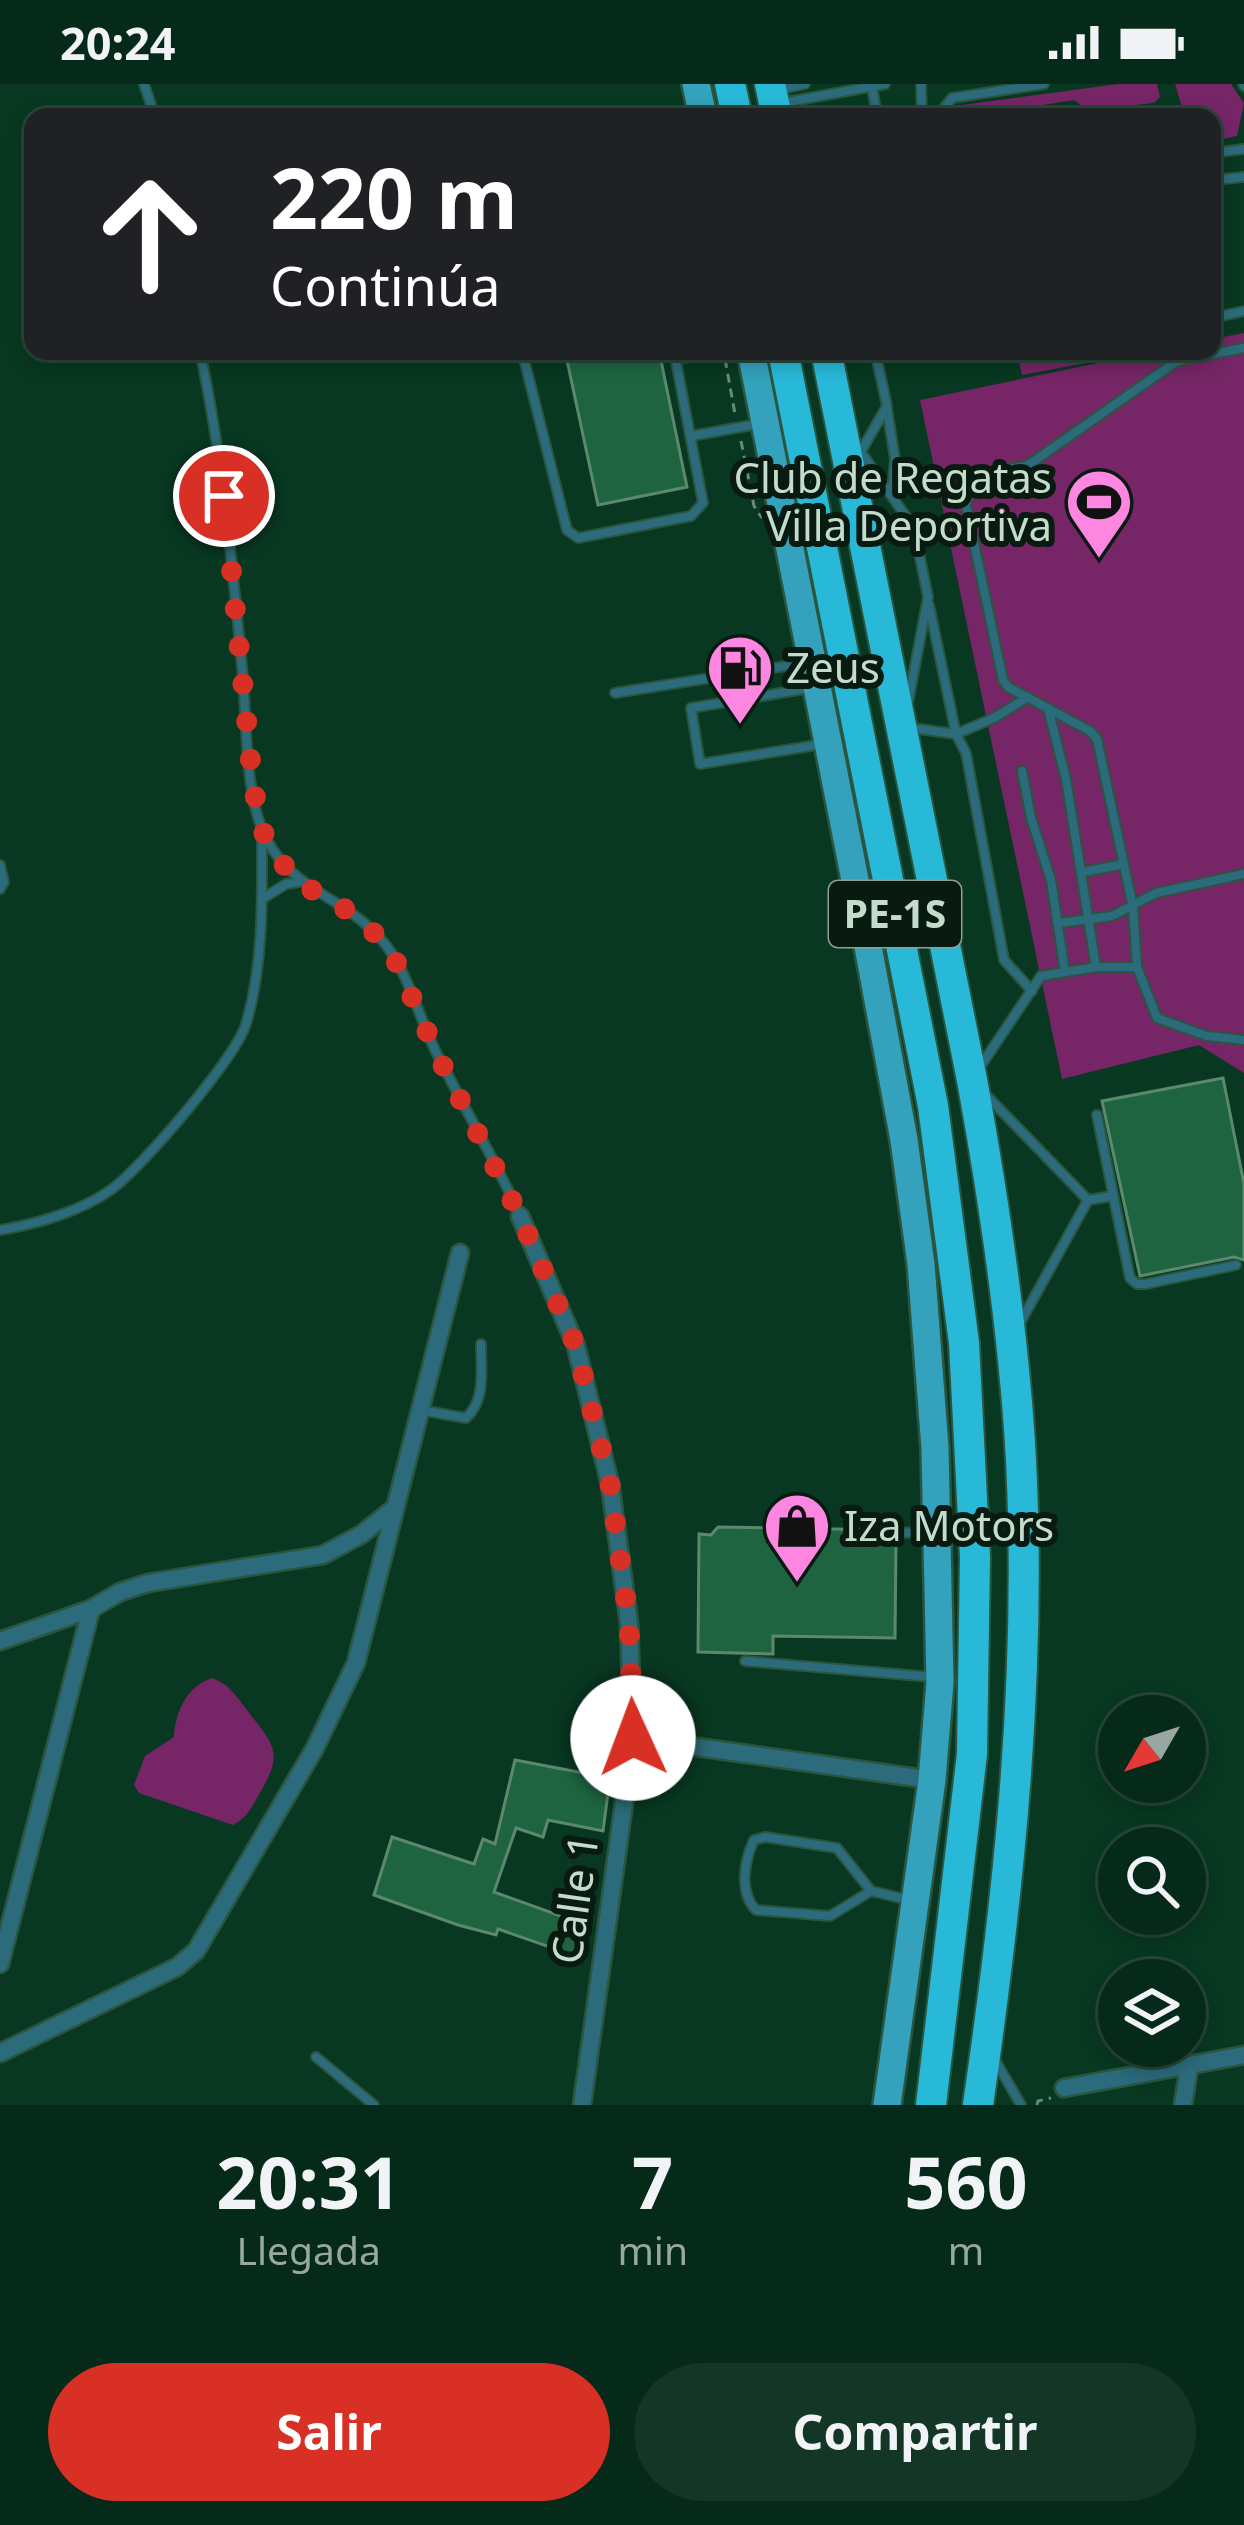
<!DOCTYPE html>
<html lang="es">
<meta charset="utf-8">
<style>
body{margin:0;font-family:"Noto Sans",sans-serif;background:#143626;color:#f1f3f6;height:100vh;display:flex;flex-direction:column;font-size:45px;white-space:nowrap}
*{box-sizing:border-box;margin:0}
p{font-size:39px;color:#98a7a2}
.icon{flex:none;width:66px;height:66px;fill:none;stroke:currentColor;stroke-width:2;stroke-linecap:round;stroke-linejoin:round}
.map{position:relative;height:2021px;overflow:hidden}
.side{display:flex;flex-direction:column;background:#062a19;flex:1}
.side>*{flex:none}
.hud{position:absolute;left:24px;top:24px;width:1197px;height:252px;border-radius:24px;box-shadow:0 6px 18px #0003,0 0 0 3px #274638;background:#202124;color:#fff;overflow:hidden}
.needle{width:78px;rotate:231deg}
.tools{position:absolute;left:1098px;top:1611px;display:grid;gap:24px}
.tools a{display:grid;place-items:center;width:108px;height:108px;border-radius:50%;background:#062a19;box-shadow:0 6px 18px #0003,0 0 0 3px #274638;font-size:60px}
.pin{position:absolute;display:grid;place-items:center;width:102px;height:102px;color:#fff;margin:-51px;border:6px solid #fff;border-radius:50%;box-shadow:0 3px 12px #0007}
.me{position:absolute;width:132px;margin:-66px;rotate:358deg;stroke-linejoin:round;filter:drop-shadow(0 0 9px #0008)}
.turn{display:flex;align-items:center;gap:42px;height:252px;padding:0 48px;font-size:54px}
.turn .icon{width:156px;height:156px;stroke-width:2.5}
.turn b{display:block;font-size:84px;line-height:102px}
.eta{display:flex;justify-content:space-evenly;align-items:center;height:204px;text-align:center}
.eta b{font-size:72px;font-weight:700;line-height:84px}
.cta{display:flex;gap:24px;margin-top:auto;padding:24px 48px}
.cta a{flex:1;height:138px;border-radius:72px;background:#d93025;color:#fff;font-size:48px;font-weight:700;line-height:138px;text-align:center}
.cta a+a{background:#143626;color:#f1f3f6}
.status{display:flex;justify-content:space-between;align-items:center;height:84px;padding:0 60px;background:#062a19;direction:ltr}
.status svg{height:33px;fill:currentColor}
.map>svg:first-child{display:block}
.green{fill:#762566}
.building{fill:#1e6440;stroke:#5c896d;stroke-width:3}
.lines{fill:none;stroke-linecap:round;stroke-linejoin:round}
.lane-casing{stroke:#2a5640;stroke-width:12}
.street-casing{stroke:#2a5640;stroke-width:21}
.primary-casing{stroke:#2a5640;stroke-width:32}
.highway-casing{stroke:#2a5640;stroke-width:34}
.path{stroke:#688b78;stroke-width:3;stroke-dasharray:9 6;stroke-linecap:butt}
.lane{stroke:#2c6b7b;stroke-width:8}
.street{stroke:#2c6b7b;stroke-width:16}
.primary{stroke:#34a2bc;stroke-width:27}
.highway{stroke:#29b9d8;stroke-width:30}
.route{stroke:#d93025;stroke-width:21;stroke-dasharray:0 37.8}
.labels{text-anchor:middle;stroke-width:12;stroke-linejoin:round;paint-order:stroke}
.shield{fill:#091b10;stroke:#8ca294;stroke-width:3}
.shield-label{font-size:39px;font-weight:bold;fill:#c4dccc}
.poi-label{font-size:42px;fill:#c4dccc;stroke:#091b10;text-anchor:start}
.street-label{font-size:42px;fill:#c4dccc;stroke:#091b10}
</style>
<div class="status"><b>20:24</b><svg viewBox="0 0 49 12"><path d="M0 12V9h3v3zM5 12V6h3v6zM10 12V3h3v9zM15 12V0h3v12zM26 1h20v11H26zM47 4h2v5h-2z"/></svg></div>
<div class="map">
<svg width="1244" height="2021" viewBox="0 0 1244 2021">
<rect width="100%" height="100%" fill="#083821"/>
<g class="green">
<polygon points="1118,0 1157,0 1160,13 1154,19 1087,26 1074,16 1018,25 1024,33 955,33 962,21"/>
<polygon points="1175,0 1231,0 1244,19 1237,52 1212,57 1212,33 1185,33"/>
<polygon points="1244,249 1244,989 1199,961 1062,995 920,316 1156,267 1212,267 1212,255"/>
<polygon points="1017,267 1117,267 1118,273 1022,291"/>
<path d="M212,1594C229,1600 236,1612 247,1626C276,1664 284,1669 258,1712C251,1725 246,1734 233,1741L139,1709L134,1701L145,1672L174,1653C175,1628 187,1602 212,1594Z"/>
</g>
<g class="building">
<polygon points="565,267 659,267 687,403 598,421"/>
<polygon points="1223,994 1244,1100 1244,1176 1234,1173 1140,1192 1102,1017"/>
<polygon points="718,1443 892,1446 896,1456 895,1554 773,1552 773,1570 698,1568 699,1450 711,1451"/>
<polygon points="515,1676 610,1694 603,1747 548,1736 543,1753 516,1744 494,1808 586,1841 584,1875 498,1845 496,1851 458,1841 374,1811 392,1753 474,1780 483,1755 495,1760"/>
</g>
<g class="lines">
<g class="lane-casing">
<g id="lane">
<polyline points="144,0 155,33"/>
<polyline points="921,0 922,33"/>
<polyline points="1243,0 1244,2"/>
<polyline points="872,2 877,33"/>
<polyline points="777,6 805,0"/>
<polyline points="782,19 885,0"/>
<polyline points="945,33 944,24 952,14 1044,0"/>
<polyline points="1212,69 1244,65"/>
<polyline points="1212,96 1244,93"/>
<polyline points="1212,234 1244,227"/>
<path d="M200,267C222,371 232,477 242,583C247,631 244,701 262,745C286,805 340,810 380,854C408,885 418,932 436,968C464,1023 494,1075 520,1130"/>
<polyline points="522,267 567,446 578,454 691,432 703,419 674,267"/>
<polyline points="675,276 716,267"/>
<polyline points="887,325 895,375 892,411"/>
<polyline points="691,352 758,340"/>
<polyline points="856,361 914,444 928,513 908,619"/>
<polyline points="860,369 887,322 875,267"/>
<polyline points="929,521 956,650 994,634 1028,613"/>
<polyline points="810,604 691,624 700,680 823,660"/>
<polyline points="615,609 805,579"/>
<polyline points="1048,624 1066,695 1096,883"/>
<polyline points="911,644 956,650 966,669 1004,876 1032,907"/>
<polyline points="1022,687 1031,734 1051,796 1065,888"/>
<polyline points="0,781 4,798 0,805"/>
<polyline points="1083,788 1124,780"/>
<polyline points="262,815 286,800 299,798"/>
<polyline points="1059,839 1112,832 1156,809 1244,790"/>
<polyline points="1137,883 1133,823 1097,655 1090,647 1008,603 1003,596 966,421 969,402 980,389 1027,382 1177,277 1244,264"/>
<polyline points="980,983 1041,892 1096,883 1137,883 1157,934 1207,952 1244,956"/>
<polyline points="987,1012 1088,1116 1020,1239"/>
<polyline points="1097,1031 1130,1194 1137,1200 1146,1200 1236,1181"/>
<polyline points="1088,1116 1113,1112"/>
<path d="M0,1146C37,1140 82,1127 112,1105C142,1083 235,975 246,940C264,880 262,810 262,747"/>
<path d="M420,1326L466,1334C486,1316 481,1286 481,1260"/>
<polyline points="900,1449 929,1448"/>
<polyline points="745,1577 932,1593"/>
<path d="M871,1807L830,1832L756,1826C739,1809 744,1777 754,1756L765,1753L837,1764L871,1807L909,1816"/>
<polyline points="316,1973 374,2021"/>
<polyline points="995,1976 1021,2021"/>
</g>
</g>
<g class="street-casing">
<g id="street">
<polyline points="520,1132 576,1262 610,1400 629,1539 633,1654 582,2021"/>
<polyline points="0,1557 91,1525 120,1508 148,1499 323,1471 362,1450 392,1426"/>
<polyline points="633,1654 932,1696"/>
<polyline points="0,1880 91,1525"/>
<polyline points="0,1969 177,1883 196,1867 315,1664 356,1579 460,1169"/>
<polyline points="1064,2004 1244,1971"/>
<polyline points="1183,2021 1189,1983"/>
</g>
</g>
<g class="primary-casing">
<g id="primary">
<polyline points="696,0 703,33"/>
<polyline points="751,267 867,857 904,1056 921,1180 935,1364 940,1598 932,1696 887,2021"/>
</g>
</g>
<g class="highway-casing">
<g id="highway">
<polyline points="730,0 737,33"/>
<polyline points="770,0 777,33"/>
<polyline points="783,267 933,1022 964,1259 975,1473 972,1670 931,2021"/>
<path d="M826,267L972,996C995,1122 1014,1249 1021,1376C1032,1592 1009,1808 978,2021"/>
</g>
</g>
<g class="path">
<polyline points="725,275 735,330"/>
<polyline points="741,357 754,422 762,434"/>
<polyline points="1037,2021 1038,2017 1051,2014"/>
</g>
<use href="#lane" class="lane"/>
<use href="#street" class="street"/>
<use href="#primary" class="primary"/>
<use href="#highway" class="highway"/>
</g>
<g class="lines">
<polyline class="route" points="224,412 253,701 262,746 286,784 298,798 352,829 382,856 398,881 435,966 520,1132 576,1262 610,1400 629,1539 633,1654"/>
</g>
<defs>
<g id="stadium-pin" transform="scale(3.45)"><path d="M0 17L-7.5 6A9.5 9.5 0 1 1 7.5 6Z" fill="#fd86e1" stroke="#091b10"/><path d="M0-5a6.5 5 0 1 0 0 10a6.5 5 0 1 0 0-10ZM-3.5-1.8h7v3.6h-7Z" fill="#111"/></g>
<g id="fuel-pin" transform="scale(3.45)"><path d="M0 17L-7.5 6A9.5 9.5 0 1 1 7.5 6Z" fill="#fd86e1" stroke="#091b10"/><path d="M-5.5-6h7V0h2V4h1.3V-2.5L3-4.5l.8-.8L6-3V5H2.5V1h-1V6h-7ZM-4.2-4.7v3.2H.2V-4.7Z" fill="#111"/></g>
<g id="shop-pin" transform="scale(3.45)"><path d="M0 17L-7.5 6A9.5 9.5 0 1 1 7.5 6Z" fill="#fd86e1" stroke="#091b10"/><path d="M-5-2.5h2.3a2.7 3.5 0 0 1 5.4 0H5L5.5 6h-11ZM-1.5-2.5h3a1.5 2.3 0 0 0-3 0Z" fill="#111"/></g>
</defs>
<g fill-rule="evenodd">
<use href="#stadium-pin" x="1099" y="418"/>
<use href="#fuel-pin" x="740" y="584"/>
<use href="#shop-pin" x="797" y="1442"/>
</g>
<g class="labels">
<rect class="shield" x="829" y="797" width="132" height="66" rx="9"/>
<g class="shield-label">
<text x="895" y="844">PE-1S</text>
</g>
<g class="poi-label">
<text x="1052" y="409" text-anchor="end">Club de Regatas<tspan x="1052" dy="48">Villa Deportiva</tspan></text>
<text x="786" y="599">Zeus</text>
<text x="844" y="1457">Iza Motors</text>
</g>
<g class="street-label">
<text transform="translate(575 1815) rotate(-82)" y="15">Calle 1</text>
</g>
</g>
</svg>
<div class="tools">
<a><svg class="needle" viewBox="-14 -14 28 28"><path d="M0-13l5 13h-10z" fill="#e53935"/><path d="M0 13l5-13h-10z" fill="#98a7a2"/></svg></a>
<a><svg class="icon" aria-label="search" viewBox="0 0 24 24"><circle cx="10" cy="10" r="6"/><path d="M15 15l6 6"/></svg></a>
<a><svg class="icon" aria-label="layers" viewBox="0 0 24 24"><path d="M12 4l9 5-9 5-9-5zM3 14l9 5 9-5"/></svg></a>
</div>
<div class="pin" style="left:224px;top:412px;background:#d93025"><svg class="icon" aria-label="arrive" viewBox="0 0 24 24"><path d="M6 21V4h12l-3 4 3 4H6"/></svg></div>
<svg class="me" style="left:633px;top:1654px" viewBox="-20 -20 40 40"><circle r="19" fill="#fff"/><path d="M0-13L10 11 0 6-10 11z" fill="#d93025"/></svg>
<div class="hud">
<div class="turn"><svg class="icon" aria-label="ahead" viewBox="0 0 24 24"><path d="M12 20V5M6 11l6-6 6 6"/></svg><div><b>220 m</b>Continúa</div></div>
</div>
</div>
<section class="side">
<div class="eta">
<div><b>20:31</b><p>Llegada</p></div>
<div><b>7</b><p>min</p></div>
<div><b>560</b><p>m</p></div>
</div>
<div class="cta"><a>Salir</a><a>Compartir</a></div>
</section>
